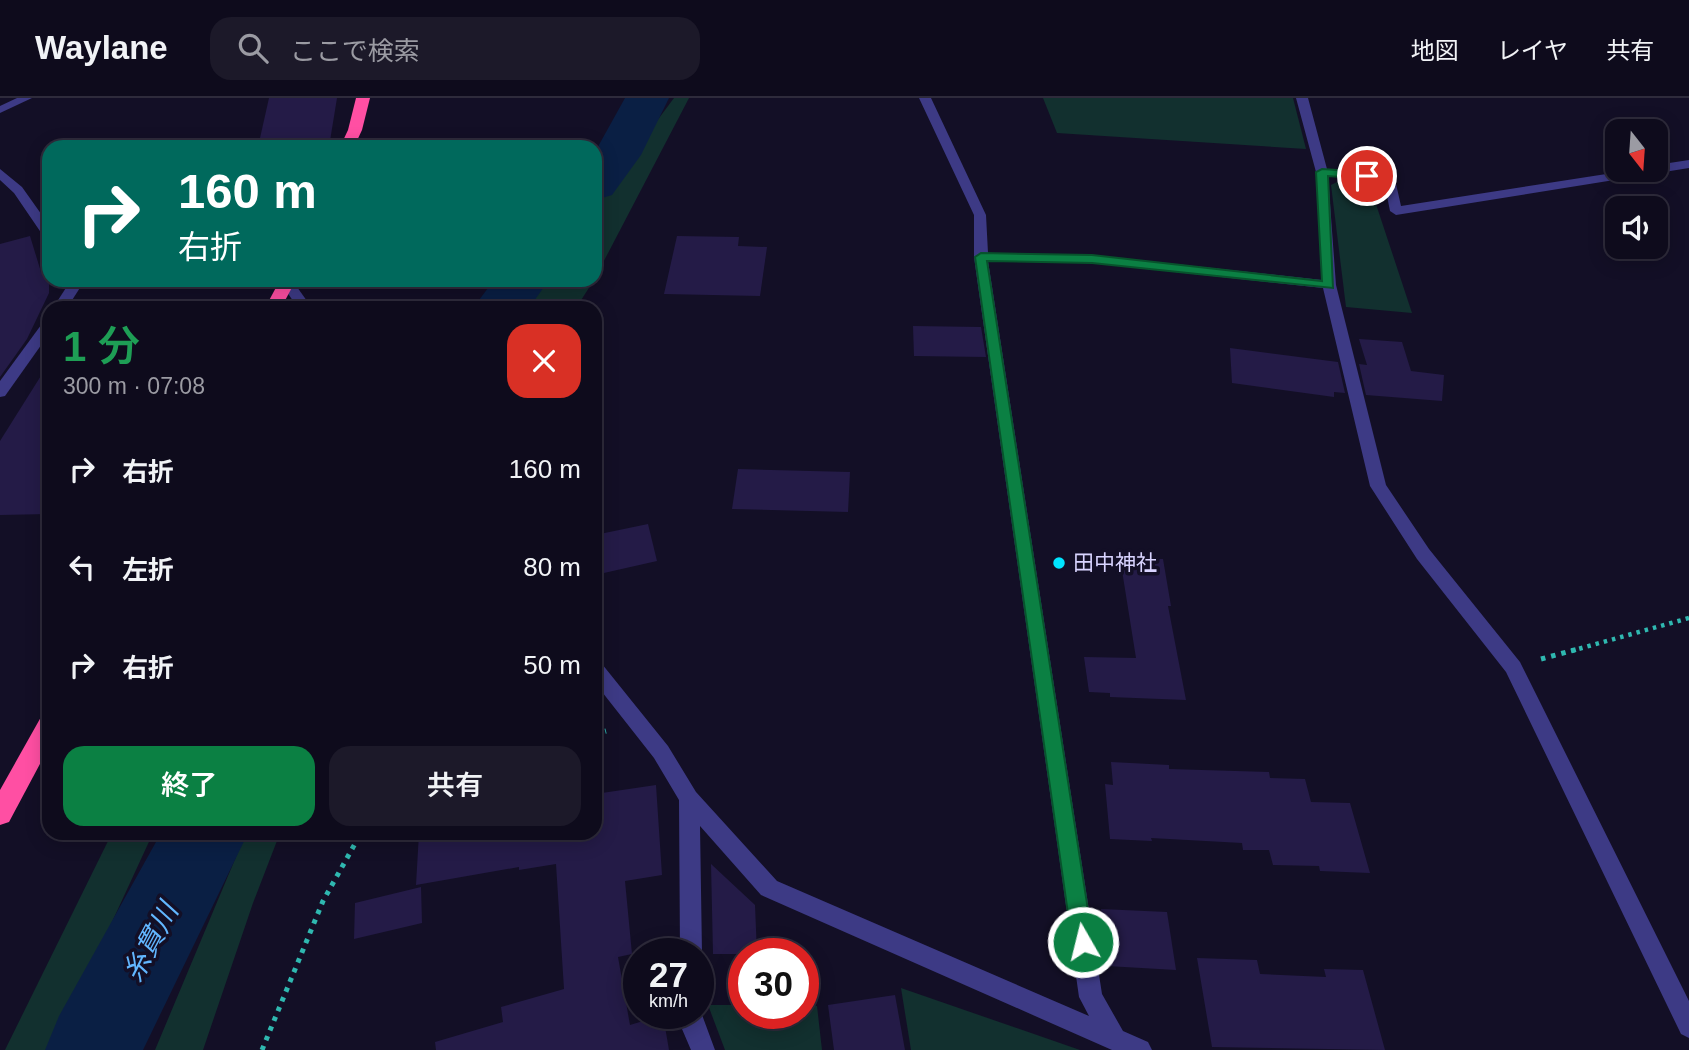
<!DOCTYPE html>
<html lang="ja">
<meta charset="utf-8">
<style>
body{margin:0;font-family:Arial,"Noto Sans JP",sans-serif;background:#1c1929;color:#f1f3f6;height:100vh;display:flex;flex-direction:column;font-size:26px;white-space:nowrap}
*{box-sizing:border-box;margin:0}
p{font-size:23px;color:#9b9ba3}
.icon{flex:none;width:38px;height:38px;fill:none;stroke:currentColor;stroke-width:2;stroke-linecap:round;stroke-linejoin:round}
.map{position:relative;flex:1;overflow:hidden}
.details{position:absolute;left:42px;top:203px;width:560px;height:539px;display:flex;flex-direction:column;background:#0e0b1c;border-radius:21px;box-shadow:0 4px 18px #0003,0 0 0 2px #2e2b3b}
.details>*{flex:none}
.hud{position:absolute;left:42px;top:42px;width:560px;height:147px;border-radius:21px;box-shadow:0 4px 18px #0003,0 0 0 2px #2e2b3b;background:#00695c;color:#fff;overflow:hidden}
.needle{width:46px;rotate:163deg}
.controls{position:absolute;left:1605px;top:21px;display:grid;gap:14px}
.controls a{display:grid;place-items:center;width:63px;height:63px;border-radius:14px;background:#0e0b1c;box-shadow:0 4px 18px #0003,0 0 0 2px #2e2b3b;font-size:35px}
.speed{position:absolute;left:623px;top:840px;display:flex;gap:14px;font-size:35px;font-weight:700;text-align:center}
.speed>*{display:grid;place-content:center;width:91px;height:91px;border-radius:50%;background:#0e0b1c;box-shadow:0 4px 18px #0003,0 0 0 2px #2e2b3b;line-height:1}
.speed small{font-size:18px;font-weight:400}
.speed .limit{border:10px solid #d22;background:#fff;color:#111}
.pin{position:absolute;display:grid;place-items:center;width:60px;height:60px;color:#fff;margin:-30px;border:4px solid #fff;border-radius:50%;box-shadow:0 2px 7px #0007}
.me{position:absolute;width:77px;margin:-38px;rotate:352deg;stroke-linejoin:round;filter:drop-shadow(0 0 5px #0008)}
.turn{display:flex;align-items:center;gap:24px;height:147px;padding:0 21px;font-size:32px}
.turn .icon{width:91px;height:91px;stroke-width:2.5}
.turn b{display:block;font-size:49px;line-height:60px}
.round{display:grid;place-items:center;flex:none;width:74px;height:74px;border-radius:21px;background:#1c1929}
.head{display:flex;align-items:center;justify-content:space-between;height:119px;padding:0 21px}
h1{font-size:42px;font-weight:600;line-height:52px;color:#1e9e55}
.action{display:flex;gap:14px;margin-top:auto;padding:14px 21px}
.action a{flex:1;height:80px;border-radius:21px;background:#0b8043;color:#fff;font-size:28px;font-weight:600;line-height:80px;text-align:center}
.action a+a{background:#1c1929;color:#f1f3f6}
ul{padding:0;list-style:none}
li{display:flex;align-items:center;gap:21px;height:98px;padding:0 21px}
li div{flex:1}
li b{display:block;font-size:26px}
li em{font-style:normal}
header{display:flex;align-items:center;gap:42px;box-sizing:border-box;height:98px;padding:0 35px;background:#0e0b1c;border-bottom:2px solid #2e2b3b}
header strong{font-size:33px}
nav{display:flex;gap:38px;margin-inline-start:auto;font-size:24px}
.search{width:490px;height:63px;background:#1c1929;display:flex;align-items:center;gap:18px;box-sizing:border-box;padding:0 24px;border-radius:21px;color:#9b9ba3;font-size:26px}
.map>svg:first-child{display:block}
.green{fill:#12302f}
.lines{fill:none;stroke-linecap:round;stroke-linejoin:round}
.river{fill:#0a1f44;fill-rule:evenodd}
.building{fill:#241b47}
.path-far1{stroke:#2fb8b0;stroke-width:4.5;stroke-dasharray:3.5 5;stroke-linecap:butt}
.path{stroke:#2fb8b0;stroke-width:5;stroke-dasharray:4.5 6;stroke-linecap:butt}
.street{fill:#3d3a85;fill-rule:evenodd}
.highway{fill:#ff4fa3;fill-rule:evenodd}
.route{fill:#0b8043;stroke:#07532c;stroke-width:2}
.poi-dot{fill:#00e5ff;stroke:#130f26;stroke-width:2.5}
.labels{text-anchor:middle;stroke-width:7;stroke-linejoin:round;paint-order:stroke}
.poi-label{font-size:21px;fill:#d9d4ff;stroke:#130f26;text-anchor:start}
.near-water-label{font-size:28px;font-style:italic;fill:#62b6ff;stroke:#130f26}
</style>
<header>
<strong>Waylane</strong>
<div class="search"><svg class="icon" aria-label="search" viewBox="0 0 24 24"><circle cx="10" cy="10" r="6"/><path d="M15 15l6 6"/></svg>ここで検索</div>
<nav><a>地図</a><a>レイヤ</a><a>共有</a></nav>
</header>
<div class="map">
<svg width="1689" height="952" viewBox="0 0 1689 952">
<rect width="100%" height="100%" fill="#130f26"/>
<g class="green">
<polygon points="674,0 689,0 595,180 595,106"/>
<polygon points="1043,0 1293,0 1306,51 1057,35"/>
<polygon points="1341,82 1369,85 1412,215 1346,209 1331,87"/>
<polygon points="542,182 594,182 576,210 526,210"/>
<polygon points="112,735 153,735 53,952 5,952"/>
<polygon points="246,735 280,735 253,805 203,952 155,952"/>
<polygon points="901,890 1080,952 911,952"/>
<polygon points="708,907 744,907 744,915 803,915 803,908 817,908 822,952 725,952"/>
</g>
<g class="lines">
<g class="river">
<polygon points="625,0 669,0 641,57 612,97 595,102 595,54"/>
<polygon points="494,182 549,182 529,210 473,210"/>
<polygon points="161,735 248,735 143,952 45,952 59,918"/>
</g>
</g>
<g class="building">
<polygon points="269,0 337,0 329,49 258,49"/>
<polygon points="30,138 41,174 49,172 49,195 27,241 0,279 0,146"/>
<polygon points="677,138 739,139 738,148 767,149 760,198 664,196"/>
<polygon points="913,228 981,229 986,259 914,258"/>
<polygon points="1359,241 1402,244 1411,273 1444,277 1442,303 1366,297 1359,266 1367,267"/>
<polygon points="1230,250 1338,264 1345,295 1334,294 1334,299 1232,285"/>
<polygon points="49,265 49,416 0,417 0,343"/>
<polygon points="738,371 850,374 848,414 732,411"/>
<polygon points="648,426 657,463 595,477 595,437"/>
<polygon points="1120,460 1163,461 1171,508 1168,508 1186,602 1110,599 1110,595 1089,594 1084,559 1136,560"/>
<polygon points="1111,664 1169,667 1169,671 1269,674 1270,680 1305,681 1311,704 1350,705 1370,775 1320,773 1319,768 1273,767 1269,752 1243,752 1242,745 1151,740 1152,743 1110,741 1105,686 1113,687"/>
<polygon points="656,687 662,777 625,783 632,856 618,859 630,927 663,917 669,952 436,952 435,944 503,924 501,909 564,891 556,766 519,772 519,769 416,787 419,735 595,735 595,696"/>
<polygon points="711,766 755,807 757,856 713,856"/>
<polygon points="421,789 422,825 354,841 355,805"/>
<polygon points="1101,811 1167,814 1176,872 1107,868"/>
<polygon points="1197,860 1257,862 1260,876 1326,879 1324,871 1363,872 1385,952 1212,949"/>
<polygon points="895,897 905,952 834,952 828,907"/>
</g>
<g class="lines">
<polyline class="path-far1" points="1571,553 1689,520"/>
<g class="path">
<polyline points="1541,561 1578,551"/>
<polyline points="595,636 606,633"/>
<polyline points="262,952 323,803 361,735"/>
</g>
<g class="street">
<polygon points="17,0 32,0 0,15 0,8"/>
<polygon points="919,0 931,0 986,117 988,155 1092,157 1322,182 1316,74 1296,0 1308,0 1327,71 1394,77 1401,108 1632,72 1656,72 1656,67 1689,62 1689,70 1396,117 1390,113 1384,83 1328,78 1336,187 1386,387 1429,451 1520,564 1689,903 1689,940 1681,936 1506,574 1417,461 1370,388 1323,190 1092,165 988,163 1102,896 1123,933 1148,944 1152,952 1112,952 761,797 700,728 702,856 698,864 698,856 680,856 679,702 654,660 595,585 595,563 602,566 668,648 696,694 777,783 1089,918 1079,899 974,159 974,117"/>
<polygon points="0,71 22,89 49,127 49,140 44,139 14,95 0,82"/>
<polygon points="71,182 85,182 67,210 53,210"/>
<polygon points="282,182 292,182 312,210 298,210 280,184"/>
<polygon points="49,222 49,236 5,298 0,299 0,283 44,223"/>
<polygon points="698,906 715,952 691,952 679,924 679,915 698,915"/>
</g>
<g class="highway">
<polygon points="356,0 370,0 362,32 354,49 340,49 348,32"/>
<polygon points="280,182 296,182 281,210 265,210"/>
<polygon points="49,616 49,649 9,724 0,727 0,692 41,619"/>
</g>
</g>
<polygon class="route" points="1322,71 1367,74 1373,78 1367,81 1328,78 1333,190 1092,165 987,163 1093,844 1090,851 1083,854 1075,851 1072,844 975,159 981,155 1092,157 1322,183 1316,74"/>
<circle class="poi-dot" cx="1059" cy="465" r="7"/>
<g class="labels">
<g class="poi-label">
<text x="1073" y="472">田中神社</text>
</g>
<g class="near-water-label">
<text transform="translate(150 844) rotate(-62)" y="10">糸貫川</text>
</g>
</g>
</svg>
<div class="controls">
<a><svg class="needle" viewBox="-14 -14 28 28"><path d="M0-13l5 13h-10z" fill="#e53935"/><path d="M0 13l5-13h-10z" fill="#9b9ba3"/></svg></a>
<a><svg class="icon" aria-label="sound" viewBox="0 0 24 24"><path d="M4 9h4l5-4v14l-5-4H4zM17 9q2 3 0 6"/></svg></a>
</div>
<div class="speed"><div>27<small>km/h</small></div><div class="limit">30</div></div>
<div class="pin" style="left:1367px;top:78px;background:#d93025"><svg class="icon" aria-label="arrive" viewBox="0 0 24 24"><path d="M6 21V4h12l-3 4 3 4H6"/></svg></div>
<svg class="me" style="left:1083px;top:844px" viewBox="-20 -20 40 40"><circle r="17" fill="#0b8043" stroke="#fff" stroke-width="3"/><path d="M0-11L8 9 0 5-8 9z" fill="#fff"/></svg>
<div class="hud">
<div class="turn"><svg class="icon" aria-label="right" viewBox="0 0 24 24"><path d="M7 20v-9h11M14 6l5 5-5 5"/></svg><div><b>160 m</b>右折</div></div>
</div>
<section class="details">
<div class="head"><div><h1>1 分</h1><p>300 m · 07:08</p></div><a class="round" style="background:#d93025;color:#fff"><svg class="icon" aria-label="close" viewBox="0 0 24 24"><path d="M6 6l12 12M18 6L6 18"/></svg></a></div>
<ul>
<li><svg class="icon" aria-label="right" viewBox="0 0 24 24"><path d="M7 20v-9h11M14 6l5 5-5 5"/></svg><div><b>右折</b></div><em>160 m</em></li>
<li><svg class="icon" aria-label="left" viewBox="0 0 24 24"><path d="M17 20v-9H6M10 6l-5 5 5 5"/></svg><div><b>左折</b></div><em>80 m</em></li>
<li><svg class="icon" aria-label="right" viewBox="0 0 24 24"><path d="M7 20v-9h11M14 6l5 5-5 5"/></svg><div><b>右折</b></div><em>50 m</em></li>
</ul>
<div class="action"><a>終了</a><a>共有</a></div>
</section>
</div>
